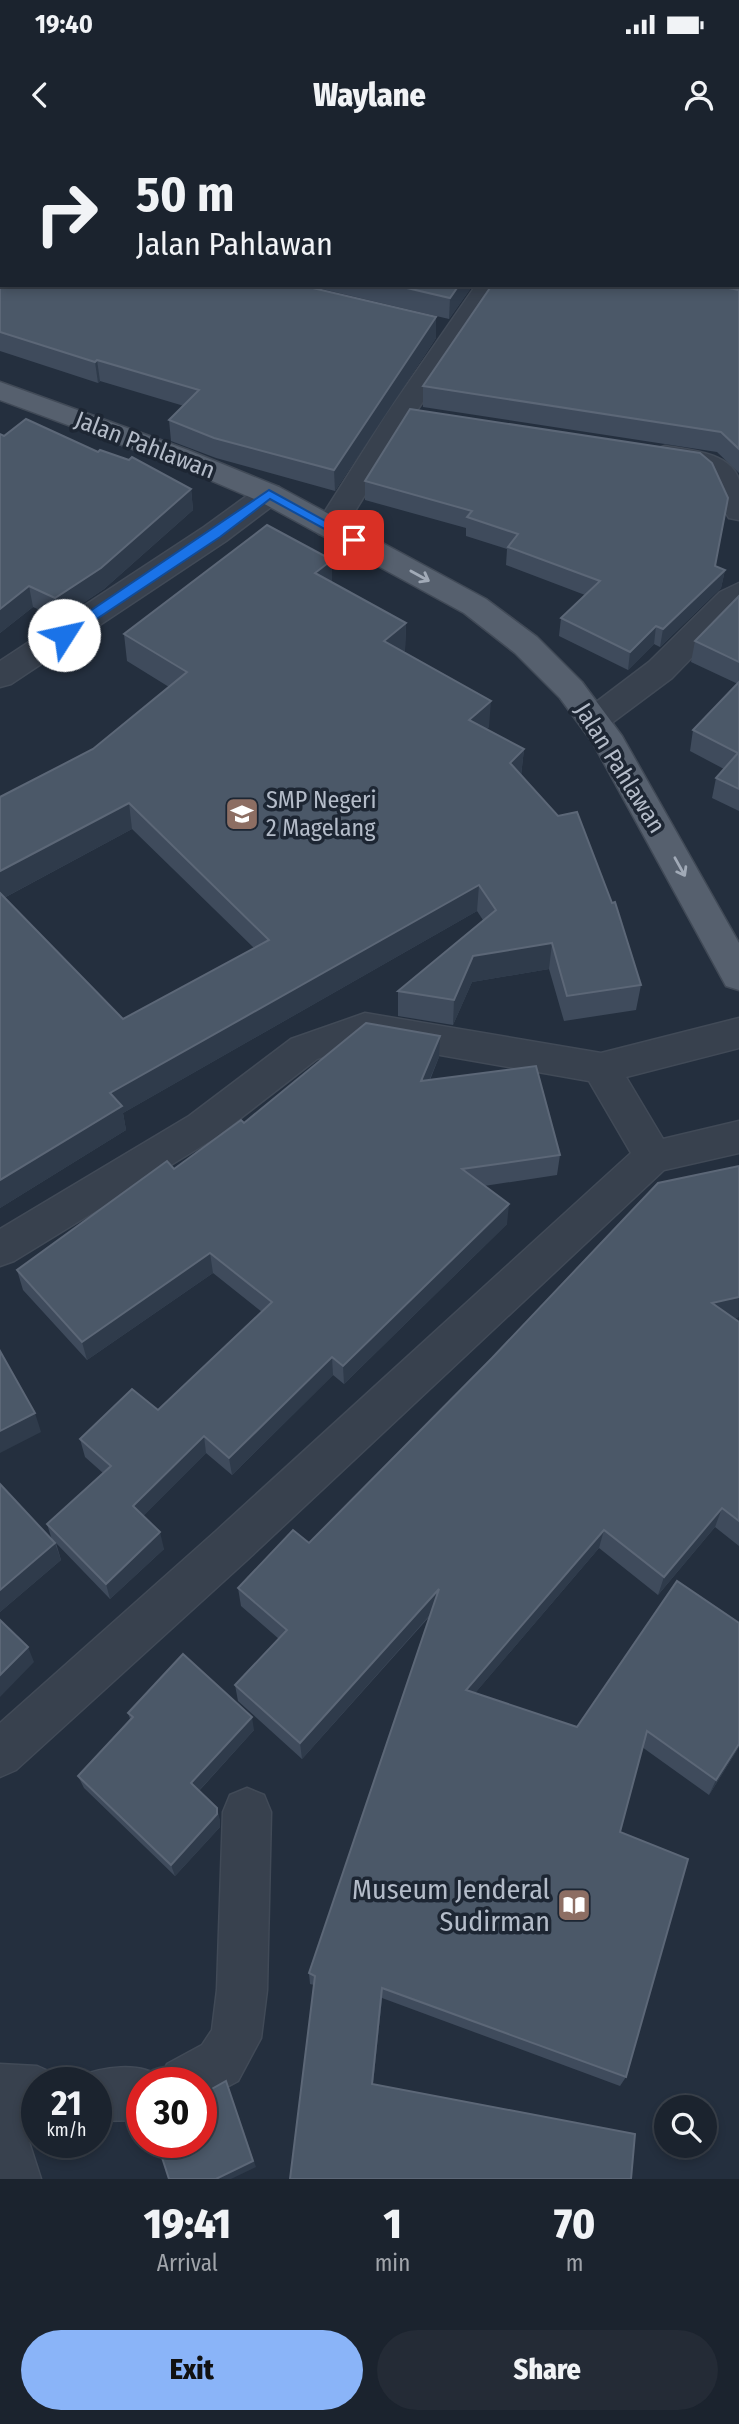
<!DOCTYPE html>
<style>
body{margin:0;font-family:"Fira Sans Condensed",sans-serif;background:#242b36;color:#f1f3f6;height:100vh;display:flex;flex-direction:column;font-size:26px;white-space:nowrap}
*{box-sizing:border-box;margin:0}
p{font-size:23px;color:#a0a4aa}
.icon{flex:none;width:38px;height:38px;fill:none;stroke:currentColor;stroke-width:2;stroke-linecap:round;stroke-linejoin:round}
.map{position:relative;height:2039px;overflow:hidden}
.panel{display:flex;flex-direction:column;background:#1b232e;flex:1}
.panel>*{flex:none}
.top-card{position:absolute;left:0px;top:0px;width:740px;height:147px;box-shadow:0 4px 10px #0003,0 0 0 2px #39404a;background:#1b232e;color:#f1f3f6;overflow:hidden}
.controls{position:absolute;left:654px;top:1955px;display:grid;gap:14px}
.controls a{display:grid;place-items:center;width:63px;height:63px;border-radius:50%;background:#1b232e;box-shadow:0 4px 10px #0003,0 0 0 2px #39404a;font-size:35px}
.speed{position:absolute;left:21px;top:1927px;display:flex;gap:14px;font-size:35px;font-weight:700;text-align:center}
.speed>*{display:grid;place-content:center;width:91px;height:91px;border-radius:50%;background:#1b232e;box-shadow:0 4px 10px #0003,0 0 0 2px #39404a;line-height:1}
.speed small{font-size:18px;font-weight:400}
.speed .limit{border:10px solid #d22;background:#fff;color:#111}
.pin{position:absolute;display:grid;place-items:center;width:60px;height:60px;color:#fff;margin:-30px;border-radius:14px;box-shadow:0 4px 10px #0006}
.me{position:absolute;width:77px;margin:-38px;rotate:55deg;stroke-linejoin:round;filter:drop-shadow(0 0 5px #0008)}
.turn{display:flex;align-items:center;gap:24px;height:147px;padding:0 21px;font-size:32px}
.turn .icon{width:91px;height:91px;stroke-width:2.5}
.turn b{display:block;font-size:49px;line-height:60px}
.eta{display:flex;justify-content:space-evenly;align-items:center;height:119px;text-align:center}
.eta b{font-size:42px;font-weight:800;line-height:49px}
.primary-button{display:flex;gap:14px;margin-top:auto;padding:14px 21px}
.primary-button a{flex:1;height:80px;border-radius:42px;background:#8ab4f8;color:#111;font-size:28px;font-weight:800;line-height:80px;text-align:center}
.primary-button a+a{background:#242b36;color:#f1f3f6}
.status{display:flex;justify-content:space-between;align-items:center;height:49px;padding:0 35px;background:#1b232e;direction:ltr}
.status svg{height:19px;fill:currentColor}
header{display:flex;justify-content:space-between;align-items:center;height:91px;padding:0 21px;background:#1b232e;font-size:32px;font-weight:800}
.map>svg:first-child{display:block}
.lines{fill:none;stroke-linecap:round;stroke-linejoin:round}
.minor-casing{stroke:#414a57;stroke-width:3}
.major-casing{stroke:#414a57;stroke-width:3}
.minor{fill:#38414e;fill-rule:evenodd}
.major{fill:#56606e;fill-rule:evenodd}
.wall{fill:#3f4b5c;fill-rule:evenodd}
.shaded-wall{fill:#2f3b4b}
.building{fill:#4b5868;stroke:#5c6777;stroke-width:2}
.oneway{stroke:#a1aab7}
.route{fill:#1a73e8;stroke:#114b97;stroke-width:2}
.labels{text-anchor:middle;stroke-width:7;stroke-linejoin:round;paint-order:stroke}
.street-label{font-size:24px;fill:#b4bcc9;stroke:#1d2633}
.poi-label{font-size:24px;fill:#b4bcc9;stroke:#1d2633;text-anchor:start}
.near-poi-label{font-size:28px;fill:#b4bcc9;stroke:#1d2633;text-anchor:end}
</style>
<div class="status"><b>19:40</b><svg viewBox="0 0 49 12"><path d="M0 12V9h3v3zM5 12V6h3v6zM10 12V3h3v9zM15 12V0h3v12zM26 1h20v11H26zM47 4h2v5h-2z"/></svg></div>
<header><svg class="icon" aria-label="back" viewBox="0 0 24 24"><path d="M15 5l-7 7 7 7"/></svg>Waylane<svg class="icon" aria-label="person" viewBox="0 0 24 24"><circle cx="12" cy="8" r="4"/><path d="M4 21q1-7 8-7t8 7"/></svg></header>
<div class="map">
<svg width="739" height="2039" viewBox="0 0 739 2039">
<rect width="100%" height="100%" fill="#242f3e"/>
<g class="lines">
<g class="minor-casing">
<g id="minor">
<polygon points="476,145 502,145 414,275 341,394 330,397 319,394 315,387 386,275"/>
<path d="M665,306C688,310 731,312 739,340C739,352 739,369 739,380L729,378C721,367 719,353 711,342C699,325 673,326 655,321L651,315L655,309Z"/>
<polygon points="269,345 279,347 284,354 279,361 226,401 11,544 0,547 0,521 204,387 259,347"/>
<polygon points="739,443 739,469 672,538 605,588 594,591 583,588 578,580 583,572 649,522 720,452"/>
<polygon points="365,873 601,913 739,878 739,908 626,937 663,999 739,981 739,1013 664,1030 246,1421 16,1630 0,1637 0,1583 216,1391 631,1013 589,941 366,902 317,919 215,998 14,1121 0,1126 0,1089 189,976 291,899"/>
<path d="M247,1648L264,1655L271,1672L267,1850L261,1898L238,1941L201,1961V1942H142V1980L96,1981V1942H76L78,1937C101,1927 141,1921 161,1938L167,1924L202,1905L212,1890L217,1850L223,1672L230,1655Z"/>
<polygon points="0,1924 37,1926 55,1934 59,1942 37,1942 37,1978 21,1977 41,2039 0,2039"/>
</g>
</g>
<g class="major-casing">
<polygon id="major" points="0,242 188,310 279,347 486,459 537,497 582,542 622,596 739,803 739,850 726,846 593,603 560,558 515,513 464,473 259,361 168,322 0,260"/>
</g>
<use href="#minor" class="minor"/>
<use href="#major" class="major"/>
</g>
<g class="wall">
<polygon points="0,0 739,0 739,333 717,312 423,267 423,246 492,145 738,145 738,2 2,145 436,177 436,198 335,351 216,318 171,301 169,280 184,266 100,241 98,243 0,211"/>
<polygon points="305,145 473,145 449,179"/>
<polygon points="0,294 4,296 98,312 191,349 193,370 104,449 59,479 33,467 0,493"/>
<polygon points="365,341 716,426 725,430 721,448 660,507 654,504 628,530 559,496 561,478 585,455 506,425 507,409 466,396 466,388 365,360"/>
<path d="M332,420V442L406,483L405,510L403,512L489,587L486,589L524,609L521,636L641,845L636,870L564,881L549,829L472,842L453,885L398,876V851L483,780L477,771L123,973L126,990L0,1068V657L93,609L169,547L127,521L124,494ZM132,689L254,808L123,879L4,758Z"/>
<polygon points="739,456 739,671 712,658 716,638 724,629 690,611 693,590 738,544 691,522 695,501"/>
<polygon points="439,917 430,940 560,1015 557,1035 484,1046 507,1084 344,1244 333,1235 232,1335 206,1313 143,1376 164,1409 110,1459 56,1403 61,1420 0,1472 0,1344 52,1400 47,1384 103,1333 85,1317 80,1299 158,1270 262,1172 213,1133 87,1220 23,1150 17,1130 244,983"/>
<polygon points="739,1026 739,1177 734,1178 739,1182 739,1406 715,1387 658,1455 599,1408 475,1553 577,1587 739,1483 739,1607 709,1655 642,1607 620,1692 626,1937 620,1946 382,1858 373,1944 290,2039 314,1845 310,1844 309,1833 430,1476 302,1619 238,1561 235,1545 279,1499 241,1466 238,1448 309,1403"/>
<polygon points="128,1573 254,1590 199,1651 220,1680 220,1687 175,1736 84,1648 78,1636 130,1579"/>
</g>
<g class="shaded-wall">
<polygon points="459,145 473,145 449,179 450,158"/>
<polygon points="436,177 436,198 335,351 334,330"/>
<polygon points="97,220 100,241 98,243 95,222"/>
<polygon points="191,349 193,370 104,449 59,479 55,458"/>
<polygon points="332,420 332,447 315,433"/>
<polygon points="725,430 721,448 660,507 663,489"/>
<polygon points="29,446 33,467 0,493 0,469"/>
<polygon points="406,483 405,510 383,528 384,501"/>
<polygon points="656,486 654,504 628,530 630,512"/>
<polygon points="491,561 489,587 467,607 469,580"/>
<polygon points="524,609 521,636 510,623"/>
<polygon points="129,663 132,689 0,760 0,731"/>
<polygon points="479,745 477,771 123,973 126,990 0,1068 0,1040 110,953"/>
<polygon points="552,803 549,829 472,842 453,885 454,860 473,816"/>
<polygon points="440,896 439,917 420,962 421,941"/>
<polygon points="509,1064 507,1084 344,1244 343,1226"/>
<polygon points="210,1113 213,1133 87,1220 82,1202"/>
<polygon points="739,1157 739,1177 705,1185 712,1163"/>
<polygon points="332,1217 333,1235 232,1335 229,1318"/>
<polygon points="35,1273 41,1292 0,1313 0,1291"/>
<polygon points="204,1296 206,1313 137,1382 133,1366"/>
<polygon points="722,1368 715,1387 658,1455 664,1437"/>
<polygon points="604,1390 599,1408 464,1566 466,1550"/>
<polygon points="160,1392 164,1409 110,1459 106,1444"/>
<polygon points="55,1403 61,1420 0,1472 0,1450"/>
<polygon points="439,1449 437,1467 302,1619 300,1603"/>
<polygon points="28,1507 34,1522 0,1557 0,1535"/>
<polygon points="252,1577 254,1590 194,1656 191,1643"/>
<polygon points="739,1604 739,1607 709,1655 716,1640"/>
<polygon points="217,1668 220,1680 220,1687 175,1736 171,1725"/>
<polygon points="382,1848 382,1858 372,1953 372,1944"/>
<polygon points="229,1949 256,2027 231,2039 216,2039"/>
</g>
<g class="building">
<polygon points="0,0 739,0 739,129 738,2 2,2 2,145 300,145 436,177 334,330 214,298 169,280 199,250 97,220 95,222 0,192"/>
<polygon points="394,145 459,145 450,158"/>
<polygon points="492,145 713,145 739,150 739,309 721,292 423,246"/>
<polygon points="410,269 700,313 712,323 728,358 715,426 725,430 663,489 656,486 630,512 561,478 600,441 508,407 518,394 467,377 472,371 365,341"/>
<polygon points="26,279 98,312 100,310 129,320 132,317 191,349 101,428 55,458 29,446 0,469 0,294 4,296"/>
<polygon points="267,385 332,420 315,433 406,483 384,501 491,561 469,580 524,609 510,623 558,676 577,672 612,763 615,762 641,845 567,856 552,803 473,816 454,860 398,851 496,770 479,745 110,953 122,966 0,1040 0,753 123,879 269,800 129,663 0,731 0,657 93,609 187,532 124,494"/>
<polygon points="739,456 739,522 695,501"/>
<polygon points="739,542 739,649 716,638 738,613 693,590"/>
<polygon points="366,883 440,896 421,941 536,926 560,1015 462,1029 509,1064 343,1226 332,1217 229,1318 204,1296 133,1366 160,1392 106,1444 47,1384 111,1326 80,1299 132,1249 158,1270 272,1162 210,1113 82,1202 17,1130 167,1021 174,1029 241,980 244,983"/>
<polygon points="739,1026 739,1157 712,1163 739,1182 739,1381 722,1368 664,1437 604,1390 466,1550 577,1587 677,1441 739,1483 739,1604 716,1640 647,1591 620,1692 688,1719 626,1937 382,1848 372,1944 635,1994 631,2039 290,2039 315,1836 309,1833 439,1449 300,1603 235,1545 287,1490 238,1448 293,1390 309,1403 492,1218 658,1043"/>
<polygon points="0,1211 35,1273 0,1291"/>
<polygon points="0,1344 55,1403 0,1450"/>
<polygon points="0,1480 28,1507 0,1535"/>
<polygon points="183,1514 252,1577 191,1643 217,1668 217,1674 171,1725 78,1636 133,1577 128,1573"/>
<polygon points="226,1941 253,2021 216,2039 169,2039 157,2002 201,2002 201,1955"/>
</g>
<defs><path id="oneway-shaft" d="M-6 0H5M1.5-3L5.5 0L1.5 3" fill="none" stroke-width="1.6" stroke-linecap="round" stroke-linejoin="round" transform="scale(1.75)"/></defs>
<g class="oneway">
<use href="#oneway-shaft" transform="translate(420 436) rotate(29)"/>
<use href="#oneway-shaft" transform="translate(680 727) rotate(61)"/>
</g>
<polygon class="route" points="269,350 360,400 354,404 350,403 270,359 220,397 68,498 59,498 59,492"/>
<defs>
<g id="school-square" transform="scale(1.75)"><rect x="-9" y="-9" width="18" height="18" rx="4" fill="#8d6e63" stroke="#1d2633"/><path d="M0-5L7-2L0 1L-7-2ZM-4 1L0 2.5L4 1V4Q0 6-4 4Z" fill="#fff"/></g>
<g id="library-square" transform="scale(1.75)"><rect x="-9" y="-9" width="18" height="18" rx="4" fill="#8d6e63" stroke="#1d2633"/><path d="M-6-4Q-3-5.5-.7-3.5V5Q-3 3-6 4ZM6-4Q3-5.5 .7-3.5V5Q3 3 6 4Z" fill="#fff"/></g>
</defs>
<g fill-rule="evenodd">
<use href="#school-square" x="242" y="674"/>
<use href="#library-square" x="574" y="1765"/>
</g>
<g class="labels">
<g class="street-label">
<text transform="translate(145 305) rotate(21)" y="8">Jalan Pahlawan</text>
<text transform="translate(620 628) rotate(58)" y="8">Jalan Pahlawan</text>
</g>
<g class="poi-label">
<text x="266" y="668">SMP Negeri<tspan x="266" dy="28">2 Magelang</tspan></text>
</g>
<g class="near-poi-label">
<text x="550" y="1759">Museum Jenderal<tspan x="550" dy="32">Sudirman</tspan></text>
</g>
</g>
</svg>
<div class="controls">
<a><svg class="icon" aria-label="search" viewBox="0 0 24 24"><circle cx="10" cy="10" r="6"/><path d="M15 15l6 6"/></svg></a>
</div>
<div class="speed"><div>21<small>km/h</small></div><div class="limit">30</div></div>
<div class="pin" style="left:354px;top:400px;background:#d93025"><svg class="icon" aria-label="arrive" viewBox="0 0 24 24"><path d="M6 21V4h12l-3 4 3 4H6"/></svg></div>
<svg class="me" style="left:64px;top:495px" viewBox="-20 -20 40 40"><circle r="19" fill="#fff"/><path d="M0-13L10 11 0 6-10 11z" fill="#1a73e8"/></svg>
<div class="top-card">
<div class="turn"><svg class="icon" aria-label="right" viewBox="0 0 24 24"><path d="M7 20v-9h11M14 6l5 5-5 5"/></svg><div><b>50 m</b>Jalan Pahlawan</div></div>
</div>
</div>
<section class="panel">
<div class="eta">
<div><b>19:41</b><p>Arrival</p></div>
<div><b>1</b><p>min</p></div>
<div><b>70</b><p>m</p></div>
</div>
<div class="primary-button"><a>Exit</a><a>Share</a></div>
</section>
